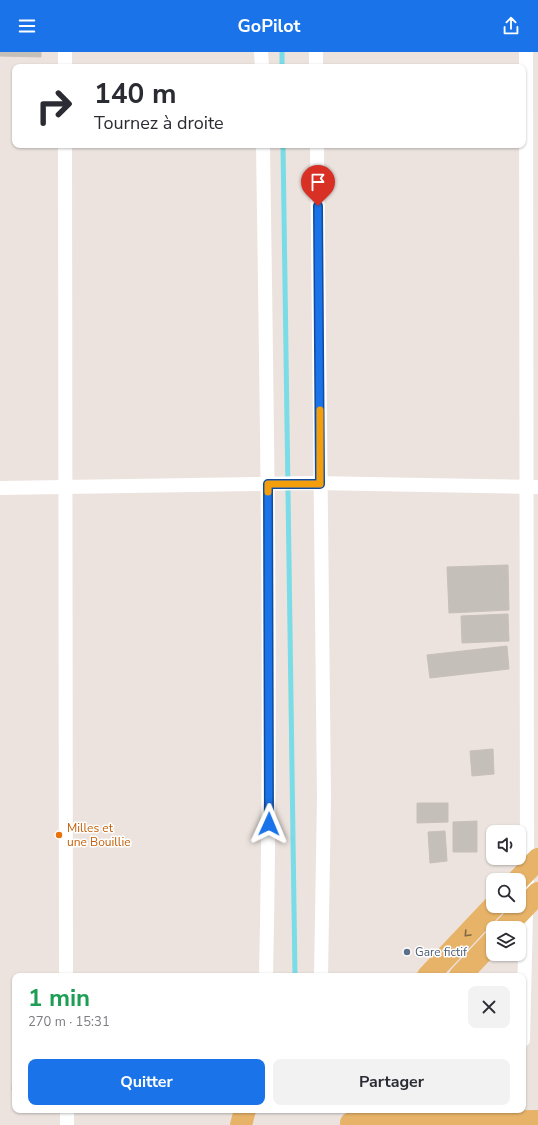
<!DOCTYPE html>
<html lang="fr">
<meta charset="utf-8">
<style>
body{margin:0;font-family:"Nunito Sans",sans-serif;background:#f2f2f3;color:#2b2b33;height:100vh;display:flex;flex-direction:column;font-size:15px;white-space:nowrap}
*{box-sizing:border-box;margin:0}
p{font-size:13px;color:#7c7c81}
.icon{flex:none;width:22px;height:22px;fill:none;stroke:currentColor;stroke-width:2;stroke-linecap:round;stroke-linejoin:round}
.map{position:relative;flex:1;overflow:hidden}
.sheet{position:absolute;left:12px;top:921px;width:514px;height:140px;display:flex;flex-direction:column;background:#fff;border-radius:8px;box-shadow:0 1px 3px #0004}
.sheet>*{flex:none}
.guide{position:absolute;left:12px;top:12px;width:514px;height:84px;border-radius:8px;box-shadow:0 1px 3px #0004;background:#fff;color:#2b2b33;overflow:hidden}
.buttons{position:absolute;left:486px;top:773px;display:grid;gap:8px}
.buttons a{display:grid;place-items:center;width:40px;height:40px;border-radius:8px;background:#fff;box-shadow:0 1px 3px #0004;font-size:20px}
.pin{position:absolute;display:grid;place-items:center;width:34px;height:34px;color:#fff;margin:-41px -17px;border-radius:50% 50% 50% 0;rotate:-45deg;box-shadow:0 0 4px #0007}
.pin .icon{rotate:45deg}
.me{position:absolute;width:44px;margin:-22px;rotate:1deg;stroke-linejoin:round;filter:drop-shadow(0 0 3px #0008)}
.turn{display:flex;align-items:center;gap:14px;height:84px;padding:0 16px;font-size:18px}
.turn .icon{width:52px;height:52px;stroke-width:2.5}
.turn b{display:block;font-size:28px;line-height:34px}
.round{display:grid;place-items:center;flex:none;width:42px;height:42px;border-radius:8px;background:#f2f2f3}
.overview{display:flex;align-items:center;justify-content:space-between;height:68px;padding:0 16px}
h1{font-size:24px;font-weight:700;line-height:30px;color:#1e9e55}
.primary-button{display:flex;gap:8px;margin-top:auto;padding:8px 16px}
.primary-button a{flex:1;height:46px;border-radius:8px;background:#1a73e8;color:#fff;font-size:16px;font-weight:700;line-height:46px;text-align:center}
.primary-button a+a{background:#f2f2f3;color:#2b2b33}
header{display:flex;justify-content:space-between;align-items:center;height:52px;padding:0 16px;background:#1a73e8;color:#fff;font-size:18px;font-weight:700}
.map>svg:first-child{display:block}
.lines{fill:none;stroke-linecap:round;stroke-linejoin:round}
.stream{stroke:#79dce6;stroke-width:5}
.building{fill:#c4bfb9;stroke:#c7bfb8}
.street{stroke:#fff;stroke-width:14}
.primary{stroke:#e7b368;stroke-width:22}
.oneway{stroke:#806846}
.route-casing{stroke:#114b97;stroke-width:10}
.route{stroke:#1a73e8;stroke-width:7}
.slow{stroke:#f59e0b;stroke-width:7}
.food-dot{fill:#e8710a;stroke:#fff;stroke-width:1.5}
.service-dot{fill:#5c6f8a;stroke:#fff;stroke-width:1.5}
.labels{text-anchor:middle;stroke-width:3;stroke-linejoin:round;paint-order:stroke}
.food-label{font-size:12px;fill:#c56008;stroke:#fff;text-anchor:start}
.service-label{font-size:12px;fill:#4e5e75;stroke:#fff;text-anchor:start}
</style>
<header><svg class="icon" aria-label="menu" viewBox="0 0 24 24"><path d="M4 6h16M4 12h16M4 18h16"/></svg>GoPilot<svg class="icon" aria-label="share" viewBox="0 0 24 24"><path d="M12 15V3M7 8l5-5 5 5M5 13v7h14v-7"/></svg></header>
<div class="map">
<svg width="538" height="1073" viewBox="0 0 538 1073">
<rect width="100%" height="100%" fill="#ece3de"/>
<g class="lines">
<g class="stream">
<polyline points="282,0 282,15"/>
<polyline points="283,93 295,924"/>
</g>
</g>
<g class="building">
<polygon points="0,0 41,0 41,5 0,4"/>
<polygon points="508,513 509,558 449,561 447,515"/>
<polygon points="508,562 509,589 462,591 461,564"/>
<polygon points="507,594 509,617 430,626 427,603"/>
<polygon points="493,697 494,722 472,724 470,699"/>
<polygon points="417,751 448,751 448,770 417,771"/>
<polygon points="477,769 477,800 453,800 453,770"/>
<polygon points="445,779 447,809 430,811 428,780"/>
<polygon points="14,1007 15,1007 15,1038 12,1038"/>
</g>
<g class="lines">
<g class="street">
<polyline points="261,0 262,15"/>
<polyline points="316,0 316,15"/>
<polyline points="65,15 65,0"/>
<polyline points="65,93 66,924"/>
<path d="M263,93C267,370 272,647 266,924"/>
<polyline points="317,93 324,746 321,924"/>
<polyline points="0,436 313,431 538,435"/>
<polyline points="523,988 527,818 526,0"/>
<polyline points="67,1058 67,1073"/>
</g>
<g class="primary">
<polyline points="518,828 538,807"/>
<polyline points="505,876 538,841"/>
<polyline points="428,924 494,854"/>
<polyline points="460,924 493,889"/>
<polyline points="351,1071 538,1069"/>
<polyline points="241,1073 245,1058"/>
</g>
</g>
<defs><path id="oneway-chevron" d="M-2-3.5L2.5 0L-2 3.5" fill="none" stroke-width="1.6" stroke-linecap="round" stroke-linejoin="round"/></defs>
<use class="oneway" href="#oneway-chevron" transform="translate(467 882) rotate(133)"/>
<g class="lines">
<g class="route-casing">
<polyline id="route" points="269,772 268,432 320,432 318,154"/>
</g>
<use href="#route" class="route"/>
<polyline class="slow" points="268,440 268,432 320,432 320,358"/>
</g>
<circle class="food-dot" cx="59" cy="783" r="4"/>
<circle class="service-dot" cx="407" cy="900" r="4"/>
<g class="labels">
<g class="food-label">
<text x="67" y="780">Milles et<tspan x="67" dy="14">une Bouillie</tspan></text>
</g>
<g class="service-label">
<text x="415" y="904">Gare fictif</text>
</g>
</g>
</svg>
<div class="buttons">
<a><svg class="icon" aria-label="sound" viewBox="0 0 24 24"><path d="M4 9h4l5-4v14l-5-4H4zM17 9q2 3 0 6"/></svg></a>
<a><svg class="icon" aria-label="search" viewBox="0 0 24 24"><circle cx="10" cy="10" r="6"/><path d="M15 15l6 6"/></svg></a>
<a><svg class="icon" aria-label="layers" viewBox="0 0 24 24"><path d="M12 4l9 5-9 5-9-5zM3 14l9 5 9-5"/></svg></a>
</div>
<div class="pin" style="left:318px;top:154px;background:#d93025"><svg class="icon" aria-label="arrive" viewBox="0 0 24 24"><path d="M6 21V4h12l-3 4 3 4H6"/></svg></div>
<svg class="me" style="left:269px;top:772px" viewBox="-20 -20 40 40"><path d="M0-17L14 15 0 8-14 15z" fill="#1a73e8" stroke="#fff" stroke-width="4"/></svg>
<div class="guide">
<div class="turn"><svg class="icon" aria-label="right" viewBox="0 0 24 24"><path d="M7 20v-9h11M14 6l5 5-5 5"/></svg><div><b>140 m</b>Tournez à droite</div></div>
</div>
<section class="sheet">
<div class="overview"><div><h1>1 min</h1><p>270 m · 15:31</p></div><a class="round"><svg class="icon" aria-label="close" viewBox="0 0 24 24"><path d="M6 6l12 12M18 6L6 18"/></svg></a></div>
<div class="primary-button"><a>Quitter</a><a>Partager</a></div>
</section>
</div>
